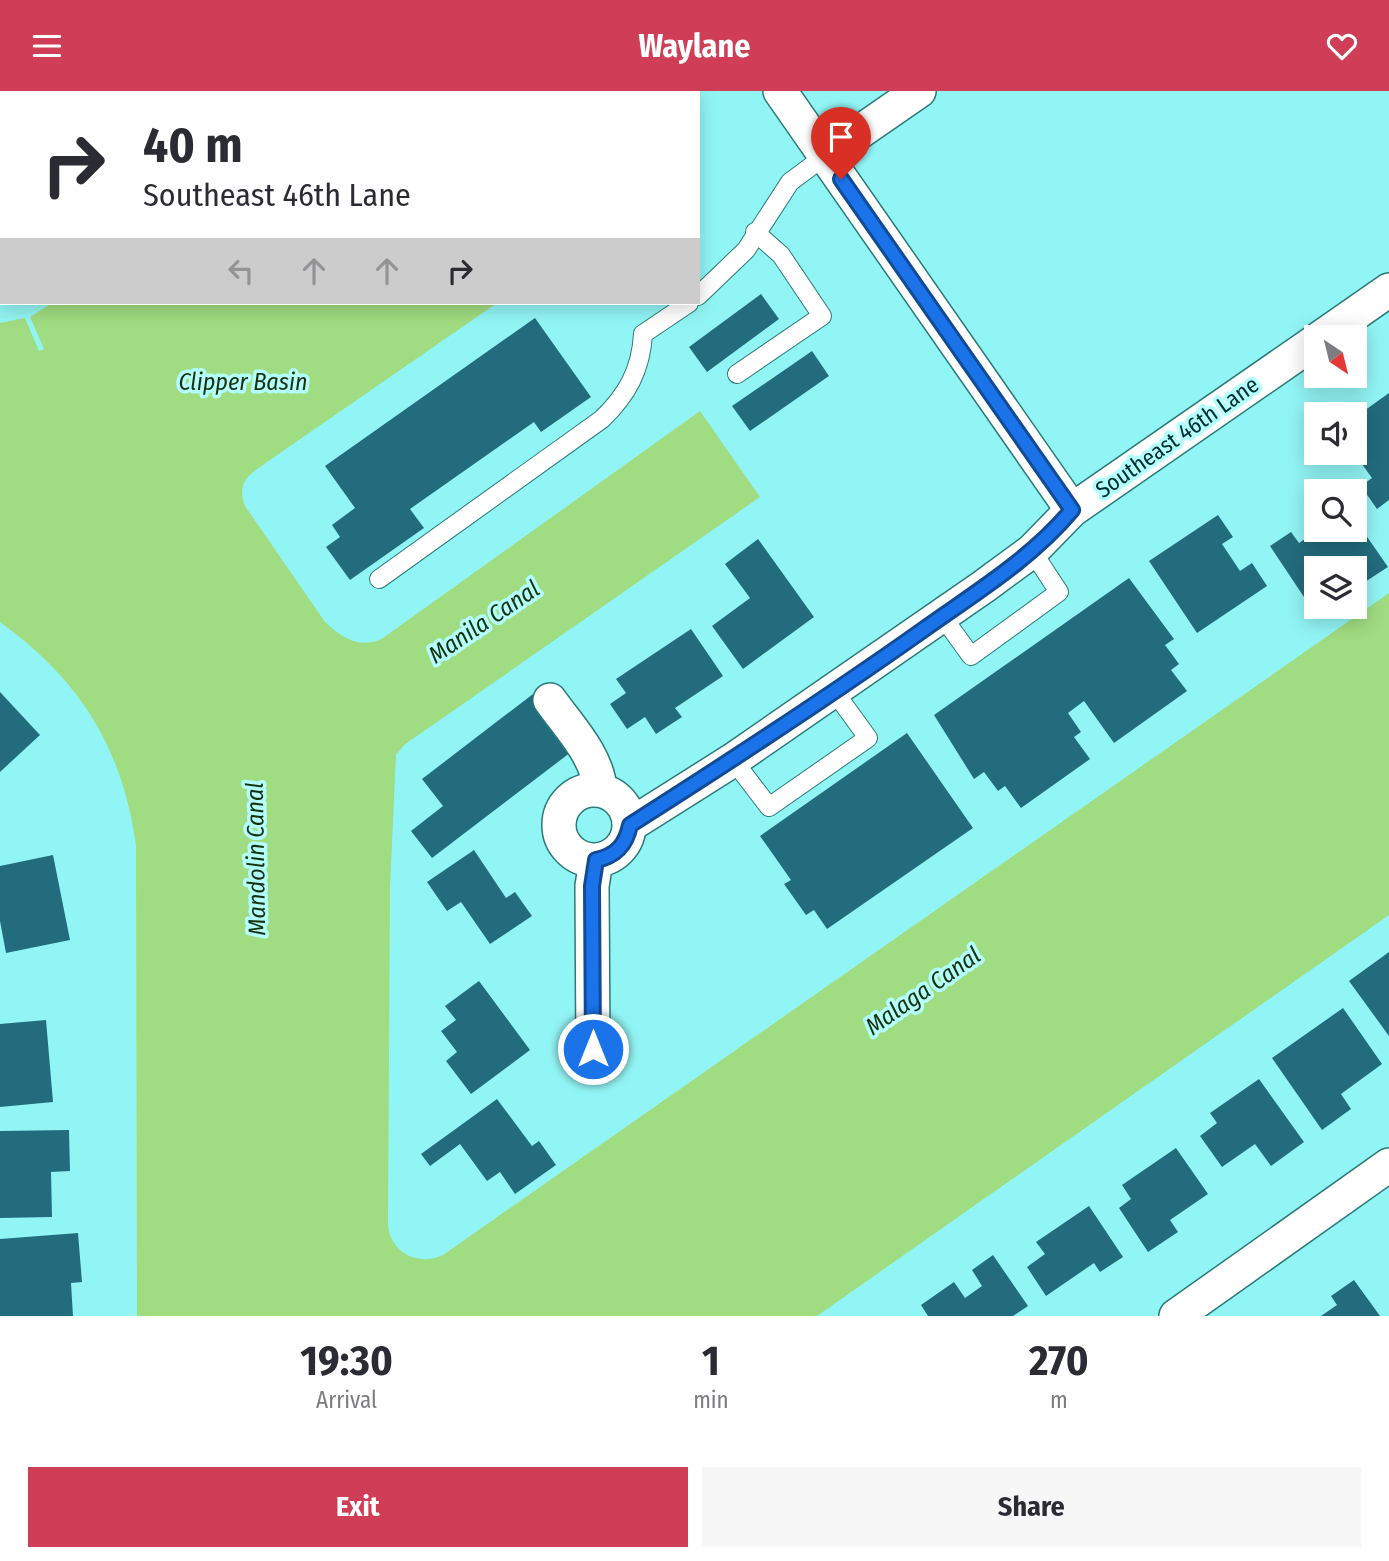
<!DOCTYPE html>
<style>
body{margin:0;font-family:"Fira Sans Condensed",sans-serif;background:#f7f7f7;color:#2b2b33;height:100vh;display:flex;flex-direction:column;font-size:26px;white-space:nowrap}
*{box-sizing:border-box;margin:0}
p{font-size:23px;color:#7c7c81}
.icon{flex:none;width:38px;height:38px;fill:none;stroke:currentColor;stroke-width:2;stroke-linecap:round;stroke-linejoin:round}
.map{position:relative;height:1225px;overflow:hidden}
.panel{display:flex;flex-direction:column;background:#fff;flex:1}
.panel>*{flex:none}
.banner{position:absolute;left:0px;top:0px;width:700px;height:214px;box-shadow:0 4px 18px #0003;background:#fff;color:#2b2b33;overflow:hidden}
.needle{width:46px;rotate:145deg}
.tools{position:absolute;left:1304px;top:234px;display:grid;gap:14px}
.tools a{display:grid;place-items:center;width:63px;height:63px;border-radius:0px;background:#fff;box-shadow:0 4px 18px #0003;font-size:35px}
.pin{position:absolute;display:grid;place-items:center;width:60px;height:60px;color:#fff;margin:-72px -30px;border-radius:50% 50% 50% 0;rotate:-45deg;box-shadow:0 0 7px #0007}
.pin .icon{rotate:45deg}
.me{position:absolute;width:77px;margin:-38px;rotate:0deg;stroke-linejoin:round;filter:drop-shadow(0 0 5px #0008)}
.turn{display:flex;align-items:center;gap:24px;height:147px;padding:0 28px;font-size:32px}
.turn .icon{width:91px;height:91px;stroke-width:2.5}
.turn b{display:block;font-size:49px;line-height:60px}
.lanes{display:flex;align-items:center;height:66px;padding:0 28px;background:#0003;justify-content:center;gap:35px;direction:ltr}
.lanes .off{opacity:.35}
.eta{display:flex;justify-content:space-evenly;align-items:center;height:119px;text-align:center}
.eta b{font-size:42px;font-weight:700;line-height:49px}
.cta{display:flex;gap:14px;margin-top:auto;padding:14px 28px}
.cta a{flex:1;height:80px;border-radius:0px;background:#cf3e56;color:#fff;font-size:28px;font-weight:700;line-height:80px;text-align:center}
.cta a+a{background:#f7f7f7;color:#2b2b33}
header{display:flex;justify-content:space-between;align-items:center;height:91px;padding:0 28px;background:#cf3e56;color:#fff;font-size:32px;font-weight:700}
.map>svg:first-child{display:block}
.water{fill:#a0dc81}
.pier{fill:#92f5f5}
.building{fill:#236c7d}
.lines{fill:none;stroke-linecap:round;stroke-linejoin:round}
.lane-casing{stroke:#2b7979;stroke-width:20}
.street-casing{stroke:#2b7979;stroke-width:36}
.lane{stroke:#fff;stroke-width:18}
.street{stroke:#fff;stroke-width:33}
.route-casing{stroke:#114b97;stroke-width:18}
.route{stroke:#1a73e8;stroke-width:12}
.labels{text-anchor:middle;stroke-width:7;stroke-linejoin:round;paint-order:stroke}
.street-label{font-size:23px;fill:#012f2f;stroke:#b2fffe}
.water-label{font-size:24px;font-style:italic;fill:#19300c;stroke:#b2fffe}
</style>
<header><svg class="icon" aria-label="menu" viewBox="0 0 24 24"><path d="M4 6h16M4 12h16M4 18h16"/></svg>Waylane<svg class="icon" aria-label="heart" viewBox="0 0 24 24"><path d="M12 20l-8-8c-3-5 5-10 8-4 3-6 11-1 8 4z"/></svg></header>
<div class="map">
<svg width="1389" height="1225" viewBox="0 0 1389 1225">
<rect width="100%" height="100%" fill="#92f5f5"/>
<g class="water">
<polygon points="0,0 472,0 473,2 2,2 2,29"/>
<path d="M44,212H497L257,378C242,389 239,398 245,415L325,531C342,547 361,559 383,547L700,320L760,406L404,654L396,664L390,796L388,1134C390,1161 418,1176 443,1164L1389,502V824L817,1225H137L136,754C122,656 80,589 0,531V227L34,219Z"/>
</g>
<polygon class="pier" points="44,212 52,212 30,226 44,258 39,260 25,227 0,232 0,227 34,219"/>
<g class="building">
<polygon points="761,203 779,228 707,281 689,256"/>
<polygon points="535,227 591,306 541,341 534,331 410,418 424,437 350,489 326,456 340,446 332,434 355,417 325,375"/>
<polygon points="812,260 829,285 750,340 732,315"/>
<polygon points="1389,302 1389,409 1377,418 1361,395 1372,387 1354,362 1354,327"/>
<polygon points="1218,424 1233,446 1222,453 1240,480 1252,472 1267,495 1197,542 1149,470"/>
<polygon points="1354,427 1388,476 1354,498 1354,478 1316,478 1316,516 1328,516 1316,524 1270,455 1291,441 1299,452 1318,439 1354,439"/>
<polygon points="758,448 814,526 743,578 712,535 750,507 725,473"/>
<polygon points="1129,487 1174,548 1165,554 1179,573 1171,579 1187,600 1114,652 1084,610 1068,622 1081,641 1074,646 1090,668 1021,717 1005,695 998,700 984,681 974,688 934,624"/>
<polygon points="691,538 723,585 675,617 682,626 656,643 645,626 627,638 610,613 626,602 616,588"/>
<polygon points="0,601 40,644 0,681"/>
<polygon points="533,603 575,658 432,767 411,740 443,715 422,688"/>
<polygon points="907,642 973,737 827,838 814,819 806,824 784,793 791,789 760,745"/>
<polygon points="474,759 506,807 515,801 532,825 490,853 461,811 447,820 427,791"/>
<polygon points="53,764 70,849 6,862 0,830 0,775"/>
<polygon points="1389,861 1389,945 1349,890"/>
<polygon points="479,890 530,959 471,1003 446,970 457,961 441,940 456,929 445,915"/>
<polygon points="1343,917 1382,973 1341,1003 1351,1018 1322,1039 1272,967"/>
<polygon points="46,929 53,1011 0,1016 0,933"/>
<polygon points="1259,988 1304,1051 1271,1075 1255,1053 1222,1076 1200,1045 1217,1032 1210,1022"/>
<polygon points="497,1008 532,1055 539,1050 556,1074 515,1103 500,1081 487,1090 460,1053 430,1075 421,1063"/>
<polygon points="69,1039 70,1080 51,1081 52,1126 0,1127 0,1040"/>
<polygon points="1176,1057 1208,1103 1170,1129 1178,1141 1148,1161 1119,1117 1131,1108 1122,1094"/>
<polygon points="1089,1115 1123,1166 1100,1181 1094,1172 1046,1205 1027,1176 1045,1163 1036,1151"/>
<polygon points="78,1142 82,1191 71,1192 73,1225 0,1225 0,1148"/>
<polygon points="993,1164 1028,1215 1013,1225 928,1225 921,1214 954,1191 965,1207 982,1195 972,1179"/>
<polygon points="1354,1189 1380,1225 1321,1225 1337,1214 1331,1205"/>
</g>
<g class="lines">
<g class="lane-casing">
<g id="lane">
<polyline points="698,205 746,159 790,91 825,65"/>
<polyline points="737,283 822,225 781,164 755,141"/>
<path d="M379,488L602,328C627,304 641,279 643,243L689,212"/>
<polyline points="942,525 971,565 1059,501 1032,460"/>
<polyline points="733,669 769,716 868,647 834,600"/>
</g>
</g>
<g class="street-casing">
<g id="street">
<polyline points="780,0 1072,419"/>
<polyline points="825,65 919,0"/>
<polyline points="1320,247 1389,199"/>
<path d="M550,609C569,636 598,665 600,699"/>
<circle cx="594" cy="734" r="35"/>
<polyline points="630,734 733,669 983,496 1032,460 1072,419 1316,250"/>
<polyline points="593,958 592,795 596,770"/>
<polyline points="1176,1225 1389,1074"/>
</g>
</g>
<use href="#lane" class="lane"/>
<use href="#street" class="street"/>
</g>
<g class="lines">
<g class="route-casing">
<path id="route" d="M593,958L592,795L596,769C616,765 626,754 630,734C729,671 827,607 923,539C975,502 1031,468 1072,419L841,88"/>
</g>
<use href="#route" class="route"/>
</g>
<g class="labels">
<g class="street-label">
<text transform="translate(1177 346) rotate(-35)" y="8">Southeast 46th Lane</text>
</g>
<g class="water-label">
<text x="243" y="299">Clipper Basin</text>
<text transform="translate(484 531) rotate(-34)" y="8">Manila Canal</text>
<text transform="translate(256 768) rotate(-91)" y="8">Mandolin Canal</text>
<text transform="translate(923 900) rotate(-35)" y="8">Malaga Canal</text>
</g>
</g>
</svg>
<div class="tools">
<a><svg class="needle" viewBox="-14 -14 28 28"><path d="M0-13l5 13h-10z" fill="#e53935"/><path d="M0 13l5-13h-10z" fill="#7c7c81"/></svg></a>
<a><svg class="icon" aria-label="sound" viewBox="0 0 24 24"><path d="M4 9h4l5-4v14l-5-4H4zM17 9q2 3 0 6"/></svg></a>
<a><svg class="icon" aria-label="search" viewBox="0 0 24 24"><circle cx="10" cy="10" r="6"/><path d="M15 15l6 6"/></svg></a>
<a><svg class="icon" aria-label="layers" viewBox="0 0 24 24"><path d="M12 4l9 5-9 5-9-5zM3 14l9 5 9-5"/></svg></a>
</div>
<div class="pin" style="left:841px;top:88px;background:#d93025"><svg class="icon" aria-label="arrive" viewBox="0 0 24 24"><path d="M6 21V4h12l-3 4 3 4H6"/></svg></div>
<svg class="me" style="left:593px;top:958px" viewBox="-20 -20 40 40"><circle r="17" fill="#1a73e8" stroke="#fff" stroke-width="3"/><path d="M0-11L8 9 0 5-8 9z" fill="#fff"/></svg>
<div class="banner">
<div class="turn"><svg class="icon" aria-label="right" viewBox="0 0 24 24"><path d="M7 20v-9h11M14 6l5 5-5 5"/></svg><div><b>40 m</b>Southeast 46th Lane</div></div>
<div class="lanes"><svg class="icon off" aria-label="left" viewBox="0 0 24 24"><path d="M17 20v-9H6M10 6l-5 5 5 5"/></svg><svg class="icon off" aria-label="ahead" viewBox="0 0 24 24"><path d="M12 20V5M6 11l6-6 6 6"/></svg><svg class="icon off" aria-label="ahead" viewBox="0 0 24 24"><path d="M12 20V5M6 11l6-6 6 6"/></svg><svg class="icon" aria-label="right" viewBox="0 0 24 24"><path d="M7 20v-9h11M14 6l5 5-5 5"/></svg></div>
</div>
</div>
<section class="panel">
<div class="eta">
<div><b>19:30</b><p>Arrival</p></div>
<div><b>1</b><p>min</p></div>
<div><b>270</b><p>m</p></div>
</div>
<div class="cta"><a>Exit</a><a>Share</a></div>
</section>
